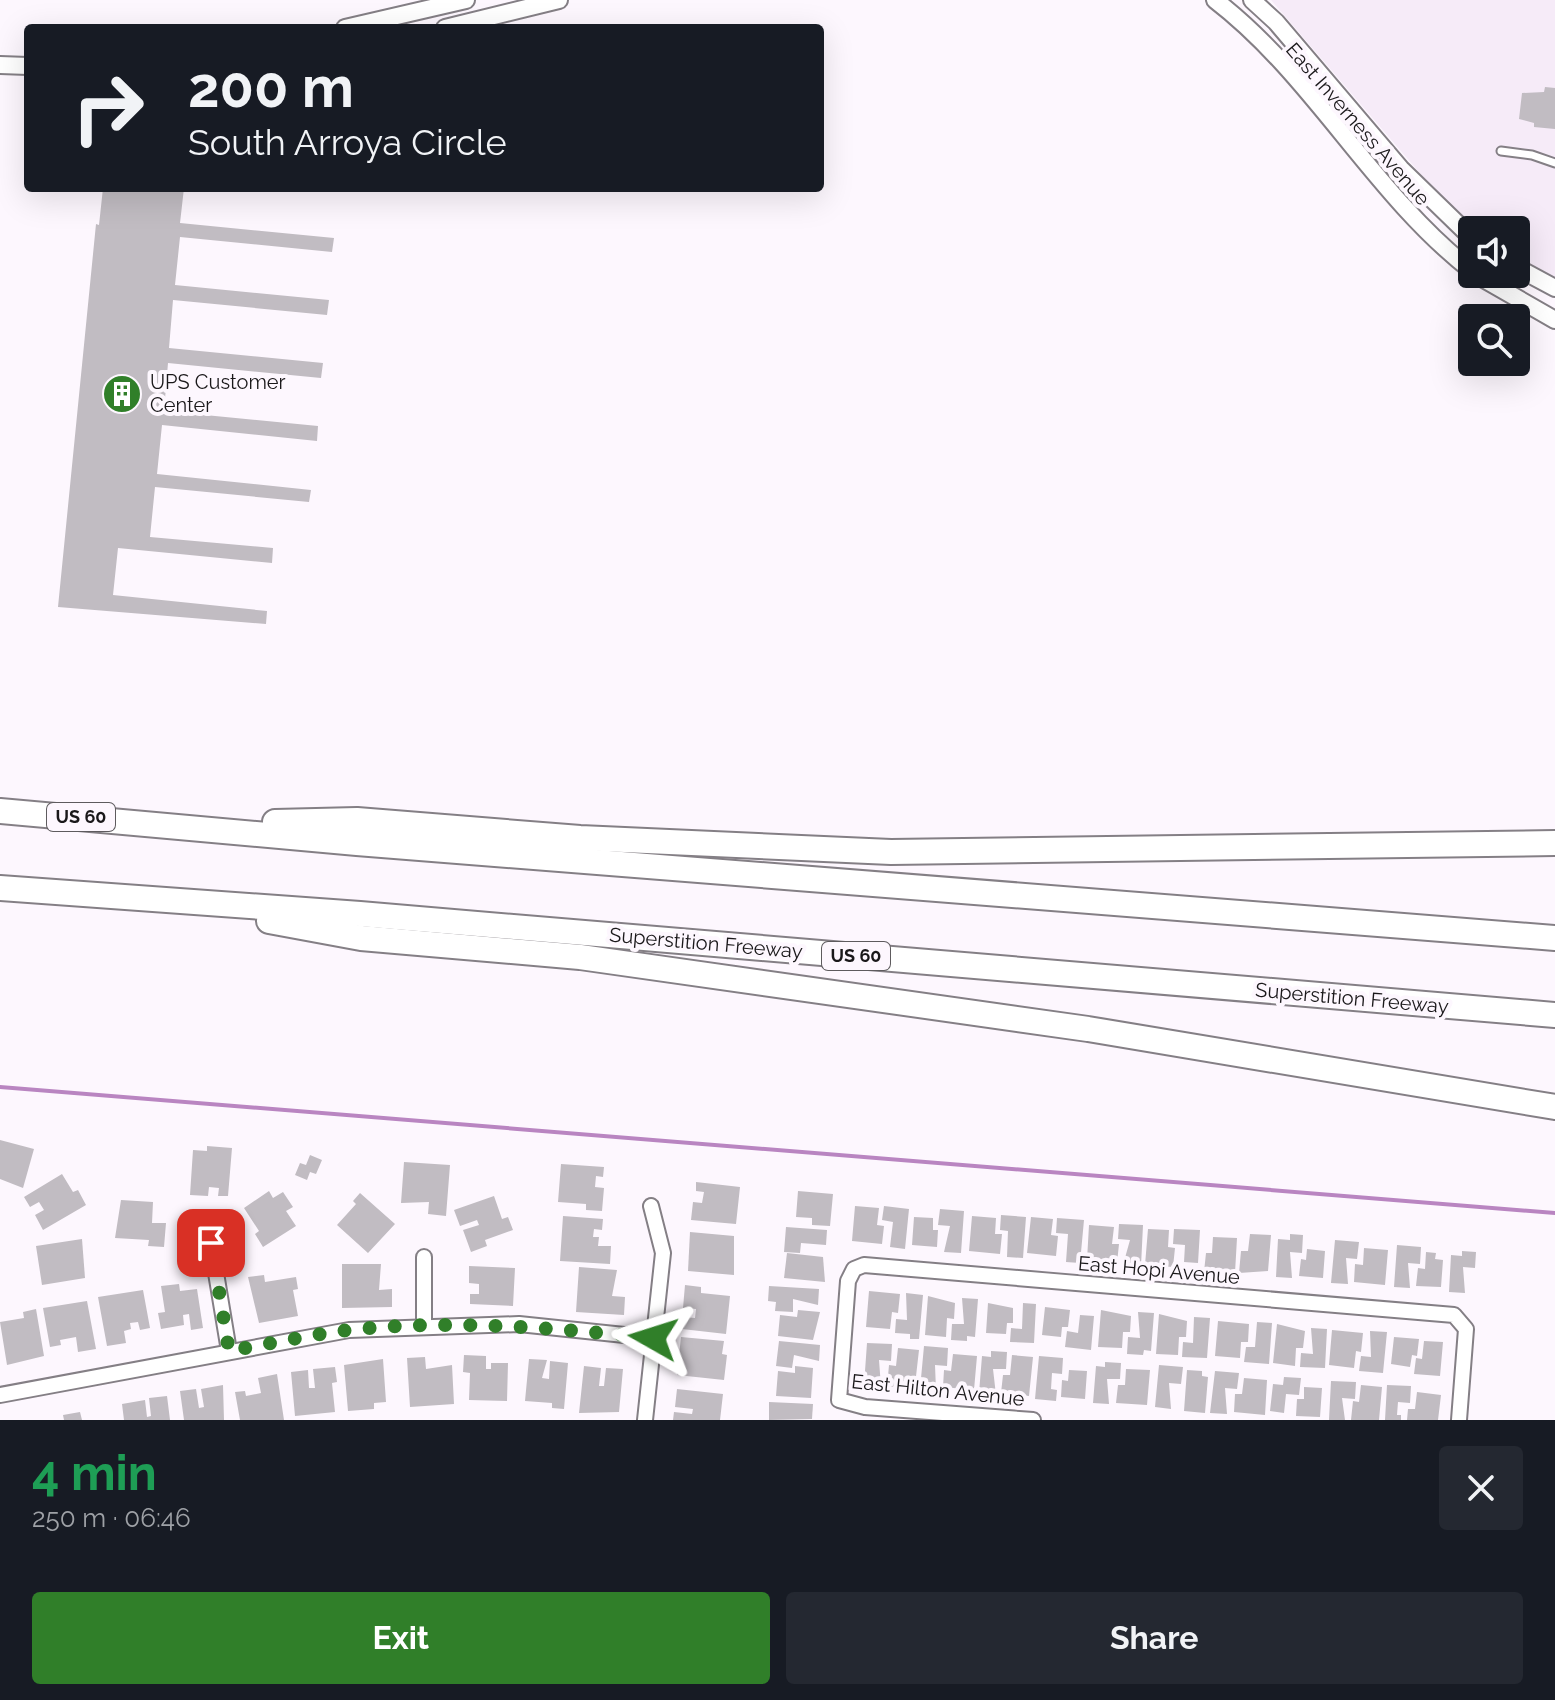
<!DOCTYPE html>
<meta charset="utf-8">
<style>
body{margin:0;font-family:Raleway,sans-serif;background:#242831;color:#f1f3f6;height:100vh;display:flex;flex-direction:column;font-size:30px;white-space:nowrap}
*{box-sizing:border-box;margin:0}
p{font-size:26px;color:#9ea1a6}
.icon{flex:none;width:44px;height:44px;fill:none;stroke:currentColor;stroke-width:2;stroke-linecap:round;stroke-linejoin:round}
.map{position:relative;height:1420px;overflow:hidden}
.details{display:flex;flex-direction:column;background:#171b24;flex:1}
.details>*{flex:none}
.guide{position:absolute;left:24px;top:24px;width:800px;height:168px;border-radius:8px;box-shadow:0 8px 32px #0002;background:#171b24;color:#f1f3f6;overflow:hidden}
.buttons{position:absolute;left:1458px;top:216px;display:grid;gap:16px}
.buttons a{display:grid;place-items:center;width:72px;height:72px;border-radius:8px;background:#171b24;box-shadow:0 8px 32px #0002;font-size:40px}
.pin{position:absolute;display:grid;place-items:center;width:68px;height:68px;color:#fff;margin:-34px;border-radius:16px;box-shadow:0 4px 12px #0006}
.me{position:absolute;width:88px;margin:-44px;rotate:276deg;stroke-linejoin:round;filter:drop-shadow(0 0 6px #0008)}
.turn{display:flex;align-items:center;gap:28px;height:168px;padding:0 32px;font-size:36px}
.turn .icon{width:104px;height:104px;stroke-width:2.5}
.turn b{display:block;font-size:56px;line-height:68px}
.round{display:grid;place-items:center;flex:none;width:84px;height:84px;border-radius:8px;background:#242831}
.headline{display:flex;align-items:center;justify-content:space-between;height:136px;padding:0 32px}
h1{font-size:48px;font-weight:700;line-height:60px;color:#1e9e55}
.primary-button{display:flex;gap:16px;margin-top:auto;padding:16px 32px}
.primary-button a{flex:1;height:92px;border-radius:8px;background:#307f29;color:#fff;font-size:32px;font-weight:700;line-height:92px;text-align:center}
.primary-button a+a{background:#242831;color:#f1f3f6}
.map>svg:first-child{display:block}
.built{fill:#f6ebf8}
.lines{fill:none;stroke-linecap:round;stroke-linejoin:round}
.stream{stroke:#b985c1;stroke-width:4}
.building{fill:#c1bcc2}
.service-casing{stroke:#847f85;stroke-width:11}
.minor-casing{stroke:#847f85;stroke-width:18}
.tertiary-casing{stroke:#847f85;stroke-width:20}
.motorway-casing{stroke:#847f85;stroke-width:28}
.service{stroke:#fff;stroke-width:7}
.minor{stroke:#fff;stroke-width:14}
.tertiary{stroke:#fff;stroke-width:16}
.motorway{stroke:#fff;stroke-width:24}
.route{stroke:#307f29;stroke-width:14;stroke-dasharray:0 25.2}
.labels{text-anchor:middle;stroke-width:8;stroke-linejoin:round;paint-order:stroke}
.shield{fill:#fdf7fe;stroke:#5e5b5e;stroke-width:2}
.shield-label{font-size:18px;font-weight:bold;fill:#1a181a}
.street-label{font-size:20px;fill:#1a181a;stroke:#fdf7fe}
.poi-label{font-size:20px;fill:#1a181a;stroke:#fdf7fe;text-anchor:start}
</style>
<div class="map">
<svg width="1555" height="1420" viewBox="0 0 1555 1420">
<rect width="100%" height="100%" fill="#fdf7fe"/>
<polygon class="built" points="1271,0 1555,0 1555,279 1516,258 1516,230 1477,230 1443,200"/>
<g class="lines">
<polyline class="stream" points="0,1087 1555,1213"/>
</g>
<g class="building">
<polygon points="1545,87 1555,88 1555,129 1534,127 1534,123 1519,119 1522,93 1544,92"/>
<polygon points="103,188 184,188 180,223 334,238 332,252 180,237 175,285 329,300 327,315 173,300 169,348 323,363 321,378 168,363 164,411 318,426 317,441 162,425 157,474 311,490 309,502 155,487 150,537 273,548 272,563 118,548 113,595 267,611 266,624 58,607 96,224 99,225"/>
<polygon points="0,1140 34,1149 23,1188 0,1179"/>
<polygon points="207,1146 232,1148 228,1196 218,1196 219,1188 209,1187 208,1196 190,1195 193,1150 207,1151"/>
<polygon points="310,1155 322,1160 316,1174 310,1172 307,1180 295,1175 300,1163 306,1165"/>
<polygon points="404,1162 450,1165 446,1216 428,1214 429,1202 401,1203"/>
<polygon points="561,1164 604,1167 603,1177 596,1176 595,1187 604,1188 602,1211 586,1210 586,1204 558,1202"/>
<polygon points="62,1174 73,1192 78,1190 86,1205 43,1230 35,1215 44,1210 39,1202 30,1207 24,1197"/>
<polygon points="696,1182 740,1187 736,1224 691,1220 693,1202 702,1203 704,1192 696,1191"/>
<polygon points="269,1191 273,1198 283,1192 293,1207 286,1211 296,1226 263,1247 255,1234 259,1231 244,1208"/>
<polygon points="798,1191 833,1194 830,1226 812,1225 812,1218 796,1217"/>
<polygon points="360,1193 395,1224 368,1253 337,1225 356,1204 353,1201"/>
<polygon points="494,1196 502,1219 508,1217 513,1230 485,1240 487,1246 471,1252 463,1230 479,1225 477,1220 460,1226 454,1210"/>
<polygon points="121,1200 153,1202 152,1223 166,1223 164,1247 148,1246 149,1240 115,1238"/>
<polygon points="855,1206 879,1208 877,1225 884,1226 882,1244 852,1241"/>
<polygon points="884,1206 909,1209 905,1249 890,1247 893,1222 882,1220"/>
<polygon points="940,1209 964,1211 961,1253 944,1252 950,1226 938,1225"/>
<polygon points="1001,1215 1026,1217 1023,1258 1007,1257 1008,1231 1000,1230"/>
<polygon points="563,1216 603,1219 602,1230 594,1229 593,1237 599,1237 598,1246 611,1246 610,1264 560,1261"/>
<polygon points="972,1216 996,1218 995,1234 1002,1234 1000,1254 969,1251"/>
<polygon points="914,1217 933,1218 933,1230 938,1230 937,1247 912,1245"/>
<polygon points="1031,1217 1053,1219 1051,1235 1058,1236 1056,1256 1027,1253"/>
<polygon points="1057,1218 1084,1220 1080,1263 1066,1262 1068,1234 1056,1233"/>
<polygon points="1119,1224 1143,1225 1141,1266 1123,1265 1130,1240 1118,1239"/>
<polygon points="1089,1225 1114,1227 1112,1244 1119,1244 1117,1263 1087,1260"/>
<polygon points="786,1227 827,1230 826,1245 801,1243 800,1253 784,1252"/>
<polygon points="1148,1229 1169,1230 1168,1247 1175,1248 1173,1267 1145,1265"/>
<polygon points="1174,1229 1200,1230 1198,1263 1184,1262 1185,1245 1173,1244"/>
<polygon points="690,1232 734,1236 734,1275 688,1271"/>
<polygon points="1250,1234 1271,1235 1268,1271 1239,1273 1241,1251 1248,1251"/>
<polygon points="1290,1234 1303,1235 1302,1253 1290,1252 1292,1278 1276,1277 1278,1239 1290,1240"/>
<polygon points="1213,1237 1237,1238 1235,1273 1204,1272 1206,1253 1212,1253"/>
<polygon points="82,1239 85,1278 42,1285 36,1246"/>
<polygon points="1335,1240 1359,1242 1357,1259 1346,1258 1348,1284 1331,1283"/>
<polygon points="1397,1245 1421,1247 1420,1264 1408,1263 1410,1288 1394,1287"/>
<polygon points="1364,1248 1388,1250 1385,1285 1354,1282 1355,1264 1363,1265"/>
<polygon points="1307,1249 1325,1251 1323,1278 1299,1276 1301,1259 1306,1260"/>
<polygon points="1462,1251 1476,1252 1475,1268 1463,1267 1465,1293 1449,1292 1451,1255 1462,1256"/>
<polygon points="1426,1252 1436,1253 1435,1259 1443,1260 1441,1287 1416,1286 1418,1268 1425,1269"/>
<polygon points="787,1253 823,1257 825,1282 784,1278"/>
<polygon points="342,1264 381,1264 379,1290 392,1289 392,1307 342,1308"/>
<polygon points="469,1266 515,1268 513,1306 470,1304 470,1294 479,1294 479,1284 469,1283"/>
<polygon points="579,1267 617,1270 612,1296 625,1297 624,1315 576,1312"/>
<polygon points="264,1275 265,1282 296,1277 298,1289 293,1290 298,1316 259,1323 248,1277"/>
<polygon points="179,1284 180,1291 197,1289 203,1328 191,1330 189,1314 183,1315 184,1325 161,1329 158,1313 165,1312 161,1286"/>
<polygon points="685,1285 701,1287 701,1293 730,1296 726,1334 682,1329 683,1317 695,1318 696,1309 683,1308"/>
<polygon points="769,1286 819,1289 818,1305 793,1299 793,1312 775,1311 776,1302 768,1301"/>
<polygon points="143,1290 150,1328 140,1330 138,1322 130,1323 131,1329 124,1331 126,1343 107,1346 98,1297"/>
<polygon points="869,1291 900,1294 898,1313 892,1312 890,1329 866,1327"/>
<polygon points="906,1293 923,1295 919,1339 910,1339 910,1334 895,1333 896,1319 907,1320"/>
<polygon points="928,1296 955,1303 954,1319 947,1318 946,1337 925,1335"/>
<polygon points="962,1298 978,1299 975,1337 967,1336 967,1341 951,1340 952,1324 964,1324"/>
<polygon points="87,1301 96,1349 78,1352 76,1337 60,1340 61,1345 50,1347 43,1308"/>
<polygon points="988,1303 1013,1308 1013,1323 1007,1323 1006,1334 986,1333"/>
<polygon points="1023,1303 1036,1304 1034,1343 1010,1342 1011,1328 1022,1329"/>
<polygon points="1045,1307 1070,1310 1068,1327 1062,1327 1061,1337 1042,1335"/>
<polygon points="36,1309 44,1356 7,1365 0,1322 24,1318 23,1312"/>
<polygon points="798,1310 820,1312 813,1340 778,1336 780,1315 797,1317"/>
<polygon points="1101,1310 1131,1316 1130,1332 1123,1332 1122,1348 1098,1347"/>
<polygon points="1138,1312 1154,1313 1151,1351 1144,1350 1143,1355 1127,1354 1128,1337 1140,1338"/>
<polygon points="1159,1314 1187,1321 1186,1337 1179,1337 1178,1355 1156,1354"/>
<polygon points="1080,1315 1094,1316 1091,1350 1065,1347 1067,1331 1078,1333"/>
<polygon points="1194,1317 1210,1318 1207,1358 1182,1357 1183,1342 1193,1343"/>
<polygon points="1218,1321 1249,1324 1248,1342 1241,1342 1240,1358 1215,1356"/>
<polygon points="1257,1322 1272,1323 1269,1364 1244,1362 1246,1347 1255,1347"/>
<polygon points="1277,1324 1305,1331 1303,1348 1296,1348 1295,1366 1273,1363"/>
<polygon points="1311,1328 1327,1329 1325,1368 1300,1367 1301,1353 1313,1354"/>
<polygon points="1332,1330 1363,1333 1361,1352 1356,1351 1354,1368 1329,1365"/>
<polygon points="1370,1331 1387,1332 1383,1373 1359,1371 1361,1356 1371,1357"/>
<polygon points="681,1337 724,1341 722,1354 727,1355 724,1380 677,1375"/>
<polygon points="1394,1337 1419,1339 1417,1356 1412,1355 1410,1367 1391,1364"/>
<polygon points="779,1341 820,1345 819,1361 794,1355 792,1368 776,1366"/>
<polygon points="1424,1341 1443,1342 1440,1376 1414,1374 1416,1358 1422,1359"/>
<polygon points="867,1343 892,1344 891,1361 879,1360 881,1387 864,1385"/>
<polygon points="924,1346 948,1348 947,1366 935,1365 936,1390 920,1389"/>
<polygon points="898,1348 919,1350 915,1385 887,1387 889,1365 896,1366"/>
<polygon points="991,1351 1007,1352 1006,1369 993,1369 996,1395 979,1393 982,1356 991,1357"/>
<polygon points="953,1354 977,1356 974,1390 943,1387 944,1370 951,1371"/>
<polygon points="464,1355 486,1356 486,1369 491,1369 491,1363 508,1363 507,1401 469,1400 470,1373 463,1372"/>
<polygon points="1012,1355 1033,1357 1029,1396 1001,1393 1003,1375 1010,1375"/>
<polygon points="1039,1356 1063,1358 1062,1374 1052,1373 1051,1389 1057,1390 1056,1401 1035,1399"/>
<polygon points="425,1357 426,1369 452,1365 454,1404 410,1407 407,1358"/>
<polygon points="383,1359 386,1402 374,1403 374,1409 348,1411 344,1365"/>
<polygon points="529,1359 547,1360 542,1378 549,1379 550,1361 568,1363 564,1409 552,1408 552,1403 525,1401"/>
<polygon points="1105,1362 1121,1363 1120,1379 1107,1379 1109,1404 1093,1403 1096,1366 1105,1367"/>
<polygon points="1159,1365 1183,1367 1181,1384 1169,1383 1171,1409 1155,1407"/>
<polygon points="584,1366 601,1368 599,1386 604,1386 606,1368 623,1369 619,1412 579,1413"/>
<polygon points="795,1366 813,1368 811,1398 776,1396 778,1371 795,1373"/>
<polygon points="335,1367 337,1382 332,1383 335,1412 295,1416 291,1372 308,1370 309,1388 315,1388 313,1369"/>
<polygon points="1126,1369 1150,1370 1147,1405 1116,1403 1118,1385 1125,1385"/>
<polygon points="1069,1370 1087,1371 1085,1399 1061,1397 1062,1380 1068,1381"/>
<polygon points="1187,1370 1202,1371 1202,1376 1208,1377 1205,1413 1184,1411"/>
<polygon points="1215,1371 1239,1373 1237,1389 1225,1388 1227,1414 1210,1413"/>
<polygon points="277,1374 284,1420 240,1420 235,1392 245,1391 246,1396 261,1393 258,1378"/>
<polygon points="1284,1377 1301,1378 1299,1395 1286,1394 1284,1413 1270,1411 1273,1384 1283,1385"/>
<polygon points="1244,1378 1267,1380 1265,1415 1234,1412 1235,1394 1242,1394"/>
<polygon points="1331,1381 1356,1382 1355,1399 1342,1398 1345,1420 1329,1420"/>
<polygon points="223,1385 224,1420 184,1420 180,1391 196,1389 199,1408 204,1407 201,1389"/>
<polygon points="1361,1385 1382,1387 1379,1420 1351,1420 1353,1401 1359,1402"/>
<polygon points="1387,1385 1411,1386 1410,1403 1398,1402 1397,1415 1401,1415 1401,1420 1385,1420"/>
<polygon points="1304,1387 1322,1388 1320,1417 1296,1416 1297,1399 1304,1399"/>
<polygon points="677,1389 723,1394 720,1420 673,1420 674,1412 692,1414 693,1409 675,1407"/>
<polygon points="1417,1392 1441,1395 1438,1420 1407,1420 1408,1409 1415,1409"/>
<polygon points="167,1396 170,1420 124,1420 122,1404 145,1400 147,1417 151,1416 149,1398"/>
<polygon points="769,1402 813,1404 812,1419 769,1420"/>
<polygon points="80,1412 82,1420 64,1420 63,1415"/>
</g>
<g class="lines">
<g class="service-casing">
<polyline id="service" points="1501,151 1532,155 1555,163"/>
</g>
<g class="minor-casing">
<g id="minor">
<polyline points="211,1243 229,1351"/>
<polyline points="424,1326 424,1257"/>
<polyline points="0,1395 349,1330 519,1324 653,1338"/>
<polyline points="645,1420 663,1253 651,1206"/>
<polyline points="1033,1420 865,1407 839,1400 848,1281 854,1269 864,1265 1454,1315 1466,1329 1459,1420"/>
</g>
</g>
<g class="tertiary-casing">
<g id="tertiary">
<path d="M1215,0C1314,76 1373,194 1472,271"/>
<polyline points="1252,0 1276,22 1401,169 1472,238"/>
<polyline points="345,28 466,0"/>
<polyline points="445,28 559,0"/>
<polyline points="0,65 28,66"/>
<polyline points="1516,267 1555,288"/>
<polyline points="1475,274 1555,320"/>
</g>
</g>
<g class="motorway-casing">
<g id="motorway">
<polyline points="0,811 357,843 1555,938"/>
<polyline points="275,822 357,820 580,838 891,852 1555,843"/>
<polyline points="0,888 360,914 1555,1015"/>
<polyline points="269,921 361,938 580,957 1088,1029 1555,1107"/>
</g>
</g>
<use href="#service" class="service"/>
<use href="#minor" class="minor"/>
<use href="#tertiary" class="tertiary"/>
<use href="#motorway" class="motorway"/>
</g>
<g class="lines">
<path class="route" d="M211,1243L229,1351C269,1344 309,1335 349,1330C451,1319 552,1328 653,1338"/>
</g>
<defs>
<g id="building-disc" transform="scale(2)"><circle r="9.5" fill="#307f29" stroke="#fdf7fe"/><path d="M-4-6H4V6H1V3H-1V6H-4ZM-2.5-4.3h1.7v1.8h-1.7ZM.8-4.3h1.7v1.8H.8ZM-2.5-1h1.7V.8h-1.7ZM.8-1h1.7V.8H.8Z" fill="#fff"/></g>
</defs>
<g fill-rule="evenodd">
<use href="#building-disc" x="122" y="394"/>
</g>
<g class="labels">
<g class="shield">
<rect x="47" y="803" width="68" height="28" rx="6"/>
<rect x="822" y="942" width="68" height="28" rx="6"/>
</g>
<g class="shield-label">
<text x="81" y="823">US 60</text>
<text x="856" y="962">US 60</text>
</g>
<g class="street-label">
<text transform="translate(1358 124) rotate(49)" y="7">East Inverness Avenue</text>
<text transform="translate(706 943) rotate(5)" y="7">Superstition Freeway</text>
<text transform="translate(1352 998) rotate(5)" y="7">Superstition Freeway</text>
<text transform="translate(1159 1270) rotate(5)" y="7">East Hopi Avenue</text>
<text transform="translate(938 1390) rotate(6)" y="7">East Hilton Avenue</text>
</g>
<g class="poi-label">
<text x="150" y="389">UPS Customer<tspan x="150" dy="23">Center</tspan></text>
</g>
</g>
</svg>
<div class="buttons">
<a><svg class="icon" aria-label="sound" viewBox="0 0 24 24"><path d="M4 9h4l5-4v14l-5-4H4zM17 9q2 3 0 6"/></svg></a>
<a><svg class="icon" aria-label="search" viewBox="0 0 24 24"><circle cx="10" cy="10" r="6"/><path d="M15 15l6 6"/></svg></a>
</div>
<div class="pin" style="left:211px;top:1243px;background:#d93025"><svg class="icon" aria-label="arrive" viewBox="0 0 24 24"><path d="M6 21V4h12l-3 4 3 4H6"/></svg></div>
<svg class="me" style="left:653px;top:1338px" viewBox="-20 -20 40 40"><path d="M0-17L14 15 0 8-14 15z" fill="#307f29" stroke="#fff" stroke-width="4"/></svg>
<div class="guide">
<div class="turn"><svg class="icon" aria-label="right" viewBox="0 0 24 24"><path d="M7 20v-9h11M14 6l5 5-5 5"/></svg><div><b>200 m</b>South Arroya Circle</div></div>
</div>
</div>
<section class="details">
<div class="headline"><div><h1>4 min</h1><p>250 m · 06:46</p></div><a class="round"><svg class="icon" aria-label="close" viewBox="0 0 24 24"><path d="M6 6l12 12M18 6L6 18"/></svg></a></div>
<div class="primary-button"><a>Exit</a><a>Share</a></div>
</section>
